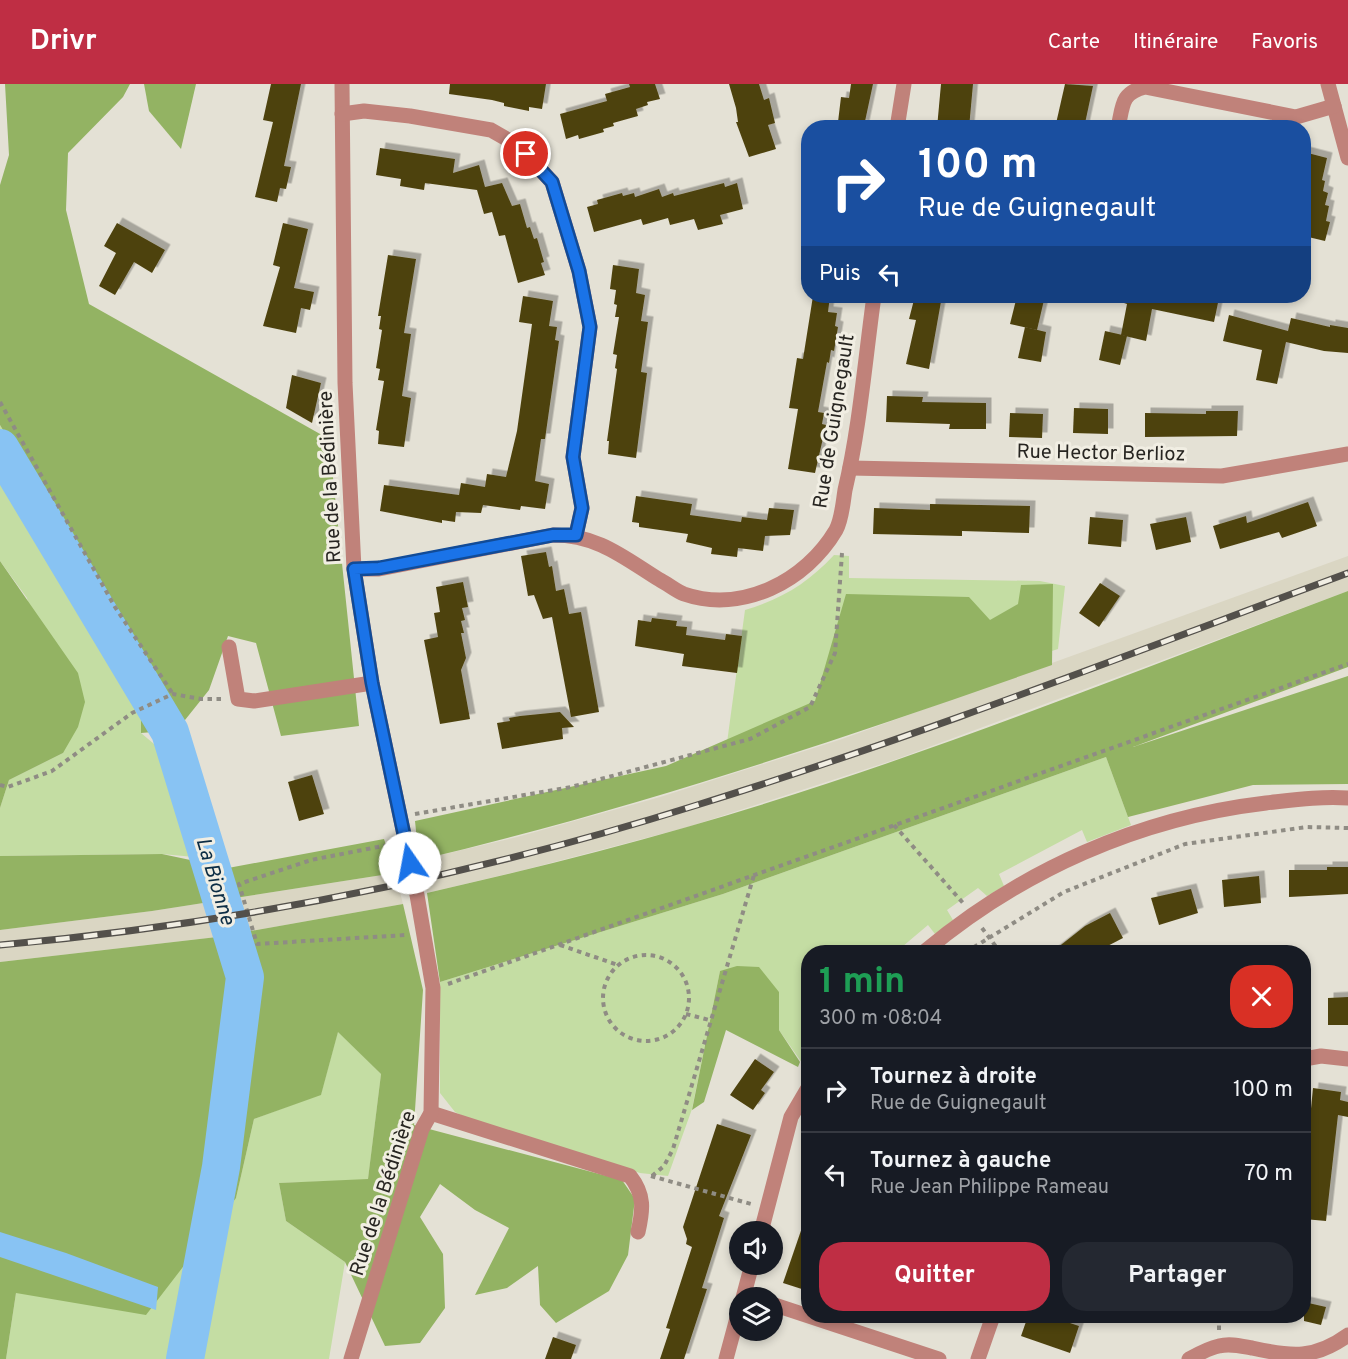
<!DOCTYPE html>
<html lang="fr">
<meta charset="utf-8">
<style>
body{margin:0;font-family:Overpass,sans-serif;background:#242831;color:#f1f3f6;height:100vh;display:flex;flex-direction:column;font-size:22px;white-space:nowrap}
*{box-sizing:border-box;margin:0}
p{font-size:20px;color:#9ea1a6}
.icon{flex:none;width:33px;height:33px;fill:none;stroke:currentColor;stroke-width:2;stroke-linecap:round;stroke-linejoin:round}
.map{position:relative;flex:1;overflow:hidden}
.drawer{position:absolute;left:801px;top:861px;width:510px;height:378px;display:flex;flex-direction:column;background:#171b24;border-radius:24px;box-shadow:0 3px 9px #0003}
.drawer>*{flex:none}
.top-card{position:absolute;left:801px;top:36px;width:510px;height:183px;border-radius:24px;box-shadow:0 3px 9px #0003;background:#1a4fa0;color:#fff;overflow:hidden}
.fabs{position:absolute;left:729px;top:1137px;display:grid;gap:12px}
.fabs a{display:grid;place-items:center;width:54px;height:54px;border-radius:50%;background:#171b24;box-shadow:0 3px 9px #0003;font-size:30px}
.pin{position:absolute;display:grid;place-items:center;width:51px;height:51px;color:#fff;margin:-26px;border:3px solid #fff;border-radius:50%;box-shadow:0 2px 6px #0007}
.me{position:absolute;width:66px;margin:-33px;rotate:348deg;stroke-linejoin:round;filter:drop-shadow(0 0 4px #0008)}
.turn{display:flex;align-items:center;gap:21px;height:126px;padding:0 18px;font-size:27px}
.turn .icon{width:78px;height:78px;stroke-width:2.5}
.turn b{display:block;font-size:42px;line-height:51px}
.then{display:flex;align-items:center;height:57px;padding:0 18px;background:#0003;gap:12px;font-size:22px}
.round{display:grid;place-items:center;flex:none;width:63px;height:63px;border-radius:24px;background:#242831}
.summary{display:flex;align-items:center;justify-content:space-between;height:102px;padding:0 18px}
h1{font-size:36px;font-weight:700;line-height:45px;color:#1e9e55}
.action{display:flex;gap:12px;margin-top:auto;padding:12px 18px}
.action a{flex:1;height:69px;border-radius:24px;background:#bf2e44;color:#fff;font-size:24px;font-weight:700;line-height:69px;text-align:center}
.action a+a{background:#242831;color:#f1f3f6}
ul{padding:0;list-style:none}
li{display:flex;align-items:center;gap:18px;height:84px;padding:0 18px;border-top:2px solid #363941}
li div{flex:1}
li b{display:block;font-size:22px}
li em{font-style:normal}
header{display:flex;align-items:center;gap:36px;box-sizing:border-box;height:84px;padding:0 30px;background:#bf2e44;color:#fff}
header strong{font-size:28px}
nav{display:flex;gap:33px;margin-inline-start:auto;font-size:21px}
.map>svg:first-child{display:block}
.built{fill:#dad6c3}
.green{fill:#c4dda3}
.forest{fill:#93b363}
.water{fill:#88c3f3}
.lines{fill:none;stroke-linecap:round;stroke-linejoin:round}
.river{stroke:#88c3f3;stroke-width:38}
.building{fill:#4e4210;filter:url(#shadow)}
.minor-tunnel{stroke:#bebbb1;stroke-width:15;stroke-dasharray:15 8;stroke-linecap:butt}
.path{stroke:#8f8c84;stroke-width:4;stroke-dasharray:4.5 4.5;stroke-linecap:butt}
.minor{stroke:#c0827a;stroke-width:15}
.rail-casing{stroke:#53504b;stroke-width:7}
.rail{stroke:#f1eee3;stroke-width:4.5;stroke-dasharray:14;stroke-linecap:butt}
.route-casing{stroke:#114b97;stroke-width:15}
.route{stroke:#1a73e8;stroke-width:10}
.labels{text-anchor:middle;stroke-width:6;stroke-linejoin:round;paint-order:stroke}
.street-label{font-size:20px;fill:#272521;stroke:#f1eee3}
.water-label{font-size:21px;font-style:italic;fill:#0c2d45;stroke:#f1eee3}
</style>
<header>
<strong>Drivr</strong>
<nav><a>Carte</a><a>Itinéraire</a><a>Favoris</a></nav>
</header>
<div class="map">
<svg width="1348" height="1275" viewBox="0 0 1348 1275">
<defs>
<filter id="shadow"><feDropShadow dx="5.5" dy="-5.5" stdDeviation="0" flood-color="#0004"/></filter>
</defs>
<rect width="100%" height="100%" fill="#e4e1d5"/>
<g class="built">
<polygon points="1348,472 1348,507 897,675 688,743 520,787 427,809 419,776 517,753 660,713 842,655"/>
<polygon points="395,789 403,820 217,853 0,878 0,846 152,827"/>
</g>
<g class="green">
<polygon points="0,341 141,578 141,649 173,676 205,774 162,770 0,772 0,724 9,696 63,669 27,514 0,477"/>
<path d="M834,471L849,472V494L1040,497L1065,502L1058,565L914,612L726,666L745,526C782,515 808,499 834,471Z"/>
<polygon points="1106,673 1131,741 1087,758 1082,746 999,790 1004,802 987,812 978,804 947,826 953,836 935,850 928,841 896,868 808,868 807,986 779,946 779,908 720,887 692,1025 668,1092 640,1089 473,1037 455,1028 440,1009 440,898 723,810"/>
<polygon points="338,947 381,990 368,1096 279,1099 286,1137 345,1178 329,1275 6,1275 16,1209 236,1114 254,1035 321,1010"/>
</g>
<g class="forest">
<polygon points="5,0 130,0 123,13 68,69 66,126 89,220 329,355 359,642 281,652 256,559 228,552 209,606 177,646 141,649 141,578 0,341 0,101 9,71"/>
<polygon points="144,0 196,0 181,65 149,27"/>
<polygon points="0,477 78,589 85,618 78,643 63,669 9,696 0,724"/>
<path d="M1053,500L1052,581C844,654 635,725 419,776L415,737L666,682L815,617L846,510L969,513L990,536L1018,520L1021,501Z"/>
<path d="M1348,507V583L1133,663L1348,592V700L1253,701L1128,733L1106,673L723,810L440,898L427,809C514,789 601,768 687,743C911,679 1129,589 1348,507Z"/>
<polygon points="384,755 395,789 152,827 0,846 0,772 162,770 228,784"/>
<polygon points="403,820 423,906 414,1041 622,1096 635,1115 628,1171 609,1207 556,1239 540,1221 538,1182 507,1204 475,1211 509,1144 475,1126 440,1100 420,1133 443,1170 445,1224 420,1259 385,1262 345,1178 286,1137 279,1099 368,1095 381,990 338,948 321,1011 254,1035 236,1114 146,1231 16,1209 6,1275 0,1275 0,878 217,853"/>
<polygon points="737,882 759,883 779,908 779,946 800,978 798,983 726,946 704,1018 692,1026 720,887"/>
</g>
<polygon class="water" points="0,1148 66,1169 158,1203 156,1226 0,1173"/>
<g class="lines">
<polyline class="river" points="0,364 170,648 245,893 221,1083 185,1275"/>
</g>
<g class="building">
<polygon points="271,0 301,0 284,82 291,83 286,105 280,104 277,118 255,113 273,38 263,36"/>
<polygon points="450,0 546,0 542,25 529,23 529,27 504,22 504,19 492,16 449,10"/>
<polygon points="629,0 655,0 660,15 647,18 648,21 636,25 638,32 613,39 614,42 603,45 604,48 579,55 578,51 566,55 560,30 607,17 605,10 630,3"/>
<polygon points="729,0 759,0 764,16 769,14 775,39 768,41 776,65 749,73 736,38 738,38 736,24"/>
<polygon points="851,0 873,0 864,42 838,38 841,13 849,14"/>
<polygon points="941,0 973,0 969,44 937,44"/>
<polygon points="1065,0 1093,2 1084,44 1055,44"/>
<polygon points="380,64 455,75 453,89 479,81 485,103 502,99 512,122 520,120 527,144 530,143 534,155 537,154 544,178 541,179 545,191 518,199 505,151 499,152 492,128 484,130 477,106 425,99 424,106 400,102 401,95 376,91"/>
<polygon points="1304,68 1327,74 1322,96 1325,97 1323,107 1328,109 1325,121 1329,122 1326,137 1330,138 1325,157 1304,152"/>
<polygon points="724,99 725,103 737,99 743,125 720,131 723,140 698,146 694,135 670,141 668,134 643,141 641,135 594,148 587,123 598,120 597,116 622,109 623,112 634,109 635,113 659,105 662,113 673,109 674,112"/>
<polygon points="117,139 165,166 152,189 134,178 115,211 99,202 116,169 104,162"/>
<polygon points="283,139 308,145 294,204 314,208 310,226 301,224 296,249 263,242 280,183 273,181"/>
<polygon points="388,171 416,175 404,249 411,250 402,312 411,314 404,363 378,360 379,347 376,346 384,297 378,296 380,285 376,284 382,246 379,245 381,232 378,232"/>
<polygon points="613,181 639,185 636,209 645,211 641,237 648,238 641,288 647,289 636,374 608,370 609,357 607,357 617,285 615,284 617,271 613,270 619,233 615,233 617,221 614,220 616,206 610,205"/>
<polygon points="523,212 553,217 549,242 557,243 555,256 559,257 545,355 541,355 535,397 549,400 545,425 521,422 520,426 483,421 481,429 456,428 455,438 442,436 442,439 380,427 384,401 459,411 461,399 485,403 487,390 506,393 517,347 532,240 519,238"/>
<polygon points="813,212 830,212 828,228 837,229 835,242 838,243 834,267 831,266 829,279 827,278 818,328 824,329 822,340 826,341 815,389 788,385 798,325 789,324 797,274 803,275"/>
<polygon points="915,212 942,212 929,285 906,280 916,236 909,235"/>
<polygon points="1017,212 1044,216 1037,246 1010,240"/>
<polygon points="1125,212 1207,212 1219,214 1214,238 1152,225 1146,257 1121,251 1127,220 1124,219"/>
<polygon points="1229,231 1288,247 1291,234 1330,243 1330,241 1348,244 1348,269 1324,267 1286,258 1277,300 1256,296 1262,266 1223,257"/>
<polygon points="1025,243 1046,248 1041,278 1018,274"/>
<polygon points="1105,247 1127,252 1120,281 1099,276"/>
<polygon points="292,291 321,299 312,339 286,324"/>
<polygon points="887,312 923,313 922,318 986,319 986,345 949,345 950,340 886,338"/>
<polygon points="1074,324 1108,325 1108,350 1073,349"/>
<polygon points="1206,327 1238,327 1237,352 1145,353 1145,329 1206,330"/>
<polygon points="1010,329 1043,330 1042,354 1009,353"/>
<polygon points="636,412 692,420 690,431 741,438 742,433 767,436 769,424 794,426 790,451 765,452 763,467 738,464 737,473 711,470 712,464 686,458 688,450 639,443 639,439 632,438"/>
<polygon points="1308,418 1317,442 1282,454 1279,448 1220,465 1213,442 1246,432 1247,439"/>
<polygon points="930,420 1030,422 1029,449 962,447 962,452 873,450 874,424 930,426"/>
<polygon points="1090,433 1123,436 1121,463 1088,460"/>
<polygon points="1186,433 1191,458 1156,466 1150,440"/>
<polygon points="546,468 549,483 552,482 556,507 564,505 569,530 581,528 599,628 571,633 552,533 543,535 534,511 528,512 521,472"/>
<polygon points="463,498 468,523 462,524 465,536 461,537 464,549 461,549 466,574 461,586 470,635 440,640 424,556 438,553 434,529 440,528 436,503"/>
<polygon points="1100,499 1120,512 1099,543 1079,529"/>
<polygon points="652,534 677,537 676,542 687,543 686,551 725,556 726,550 742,552 737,589 682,582 684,570 635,562 638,536 651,538"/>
<polygon points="560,628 574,643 562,644 563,655 502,665 497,639 510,637 509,634 520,632"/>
<polygon points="312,691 324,730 299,737 288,698"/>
<polygon points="1327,783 1348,783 1348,810 1289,813 1289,786 1327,786"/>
<polygon points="1259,792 1261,819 1224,823 1222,796"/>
<polygon points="1191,805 1198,829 1159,841 1151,814"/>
<polygon points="1110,829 1123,854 1096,868 1052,868 1085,842"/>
<polygon points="1348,913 1348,941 1328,941 1328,914"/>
<polygon points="755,975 774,988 761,1006 765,1009 753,1026 730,1011"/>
<polygon points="1313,1004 1341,1008 1340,1016 1348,1018 1348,1033 1338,1031 1326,1137 1304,1135 1304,1044 1309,1045"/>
<polygon points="717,1040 751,1051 719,1132 724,1134 702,1204 707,1205 684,1275 660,1275 670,1245 666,1244 692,1163 686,1160 687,1155 683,1143"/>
<polygon points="806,1132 808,1133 808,1207 783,1199"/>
<polygon points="1304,1218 1326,1223 1321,1241 1304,1237"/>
<polygon points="1028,1232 1049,1232 1079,1242 1070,1269 1021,1252"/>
<polygon points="553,1253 576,1261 571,1275 545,1275"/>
</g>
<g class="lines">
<polyline class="minor-tunnel" points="410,779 417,811"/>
<g class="path">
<polyline points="0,318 115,523 173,610"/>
<polyline points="0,701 8,703 52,687 132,629 164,614 173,610 201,615 222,615"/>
<polyline points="415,730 571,703 750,655 810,623 835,569 842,469"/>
<polyline points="894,741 963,819"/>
<polyline points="388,761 311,776 239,800 257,860 406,851"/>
<polyline points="982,844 1000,868"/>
<polyline points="560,861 618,881"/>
<polyline points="966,868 1064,808 1185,760 1307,743 1348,744"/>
<circle cx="646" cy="914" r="43"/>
<polyline points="448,900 1348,580"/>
<polyline points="686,930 709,936"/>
<polyline points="651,1092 751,1120"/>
<polyline points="652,1092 664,1082 673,1065 754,791"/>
<polyline points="1219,1246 1219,1232"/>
</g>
<g class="minor">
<polyline points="342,0 345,299 354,485 372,599 410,779"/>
<polyline points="1328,0 1348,74"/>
<polyline points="342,30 364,27 410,32 491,46 517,61 552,98 579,187 590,243 573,373 582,424 576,451"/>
<polyline points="897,44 904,0"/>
<path d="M1118,44C1123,21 1121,9 1145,3L1296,33L1334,22"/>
<polyline points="850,384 1222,392 1348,370"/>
<path d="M354,485H379L553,451C598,451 623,473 660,496C668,500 676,507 684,510C742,530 806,497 836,446C842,435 843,418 845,406C860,342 865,276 874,212"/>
<polyline points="229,563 238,615 254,617 372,599"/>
<path d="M924,868C1022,786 1139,734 1266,719C1293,716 1321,712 1348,714"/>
<polyline points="1304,975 1321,972 1348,975"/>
<path d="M431,1029L630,1092C645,1111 643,1126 638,1148"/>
<polyline points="761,1148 791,1033 808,1004"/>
<polyline points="743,1214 752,1180"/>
<polyline points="772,1220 939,1275"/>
<polyline points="351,1275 422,1045 431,1029 433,904 417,811"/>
<polyline points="726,1275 740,1223"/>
<polyline points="978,1275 993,1232"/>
<path d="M1189,1275C1198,1270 1209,1264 1219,1262C1230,1259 1241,1262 1252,1264C1292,1273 1315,1275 1348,1251"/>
</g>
<g class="rail-casing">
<path id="rail" d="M0,861C235,840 472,792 697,721C917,653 1132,569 1348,489"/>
</g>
<use href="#rail" class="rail"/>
</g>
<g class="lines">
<g class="route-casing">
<polyline id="route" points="410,779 372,599 354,485 379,484 553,451 576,451 582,424 573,373 590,243 579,187 552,98 526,70"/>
</g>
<use href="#route" class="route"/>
</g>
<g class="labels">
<g class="street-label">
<text transform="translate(833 337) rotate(-81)" y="7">Rue de Guignegault</text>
<text transform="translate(1101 368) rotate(1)" y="7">Rue Hector Berlioz</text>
<text transform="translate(329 393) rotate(-93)" y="7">Rue de la Bédinière</text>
<text transform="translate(382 1109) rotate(-72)" y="7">Rue de la Bédinière</text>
</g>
<g class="water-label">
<text transform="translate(216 797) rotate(73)" y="7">La Bionne</text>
</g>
</g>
</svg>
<div class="fabs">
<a><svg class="icon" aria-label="sound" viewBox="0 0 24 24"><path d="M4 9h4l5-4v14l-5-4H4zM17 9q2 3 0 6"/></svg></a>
<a><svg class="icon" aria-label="layers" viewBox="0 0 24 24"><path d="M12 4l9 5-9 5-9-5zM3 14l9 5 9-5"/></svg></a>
</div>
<div class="pin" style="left:526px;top:70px;background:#d93025"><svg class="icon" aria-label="arrive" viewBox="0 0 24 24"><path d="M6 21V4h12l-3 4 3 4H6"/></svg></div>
<svg class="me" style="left:410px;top:779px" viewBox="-20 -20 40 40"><circle r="19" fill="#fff"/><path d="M0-13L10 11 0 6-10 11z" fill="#1a73e8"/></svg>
<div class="top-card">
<div class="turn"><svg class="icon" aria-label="right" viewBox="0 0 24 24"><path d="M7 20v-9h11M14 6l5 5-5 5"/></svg><div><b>100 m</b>Rue de Guignegault</div></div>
<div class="then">Puis<svg class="icon" aria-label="left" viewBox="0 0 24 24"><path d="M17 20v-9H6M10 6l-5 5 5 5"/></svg></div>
</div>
<section class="drawer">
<div class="summary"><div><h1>1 min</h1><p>300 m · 08:04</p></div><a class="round" style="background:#d93025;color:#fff"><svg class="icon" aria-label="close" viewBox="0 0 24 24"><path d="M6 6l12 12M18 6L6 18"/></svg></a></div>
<ul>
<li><svg class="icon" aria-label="right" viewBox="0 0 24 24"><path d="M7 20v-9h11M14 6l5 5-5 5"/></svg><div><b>Tournez à droite</b><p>Rue de Guignegault</p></div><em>100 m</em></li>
<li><svg class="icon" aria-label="left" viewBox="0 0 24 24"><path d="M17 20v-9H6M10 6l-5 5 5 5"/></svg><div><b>Tournez à gauche</b><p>Rue Jean Philippe Rameau</p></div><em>70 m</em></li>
</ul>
<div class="action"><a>Quitter</a><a>Partager</a></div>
</section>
</div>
